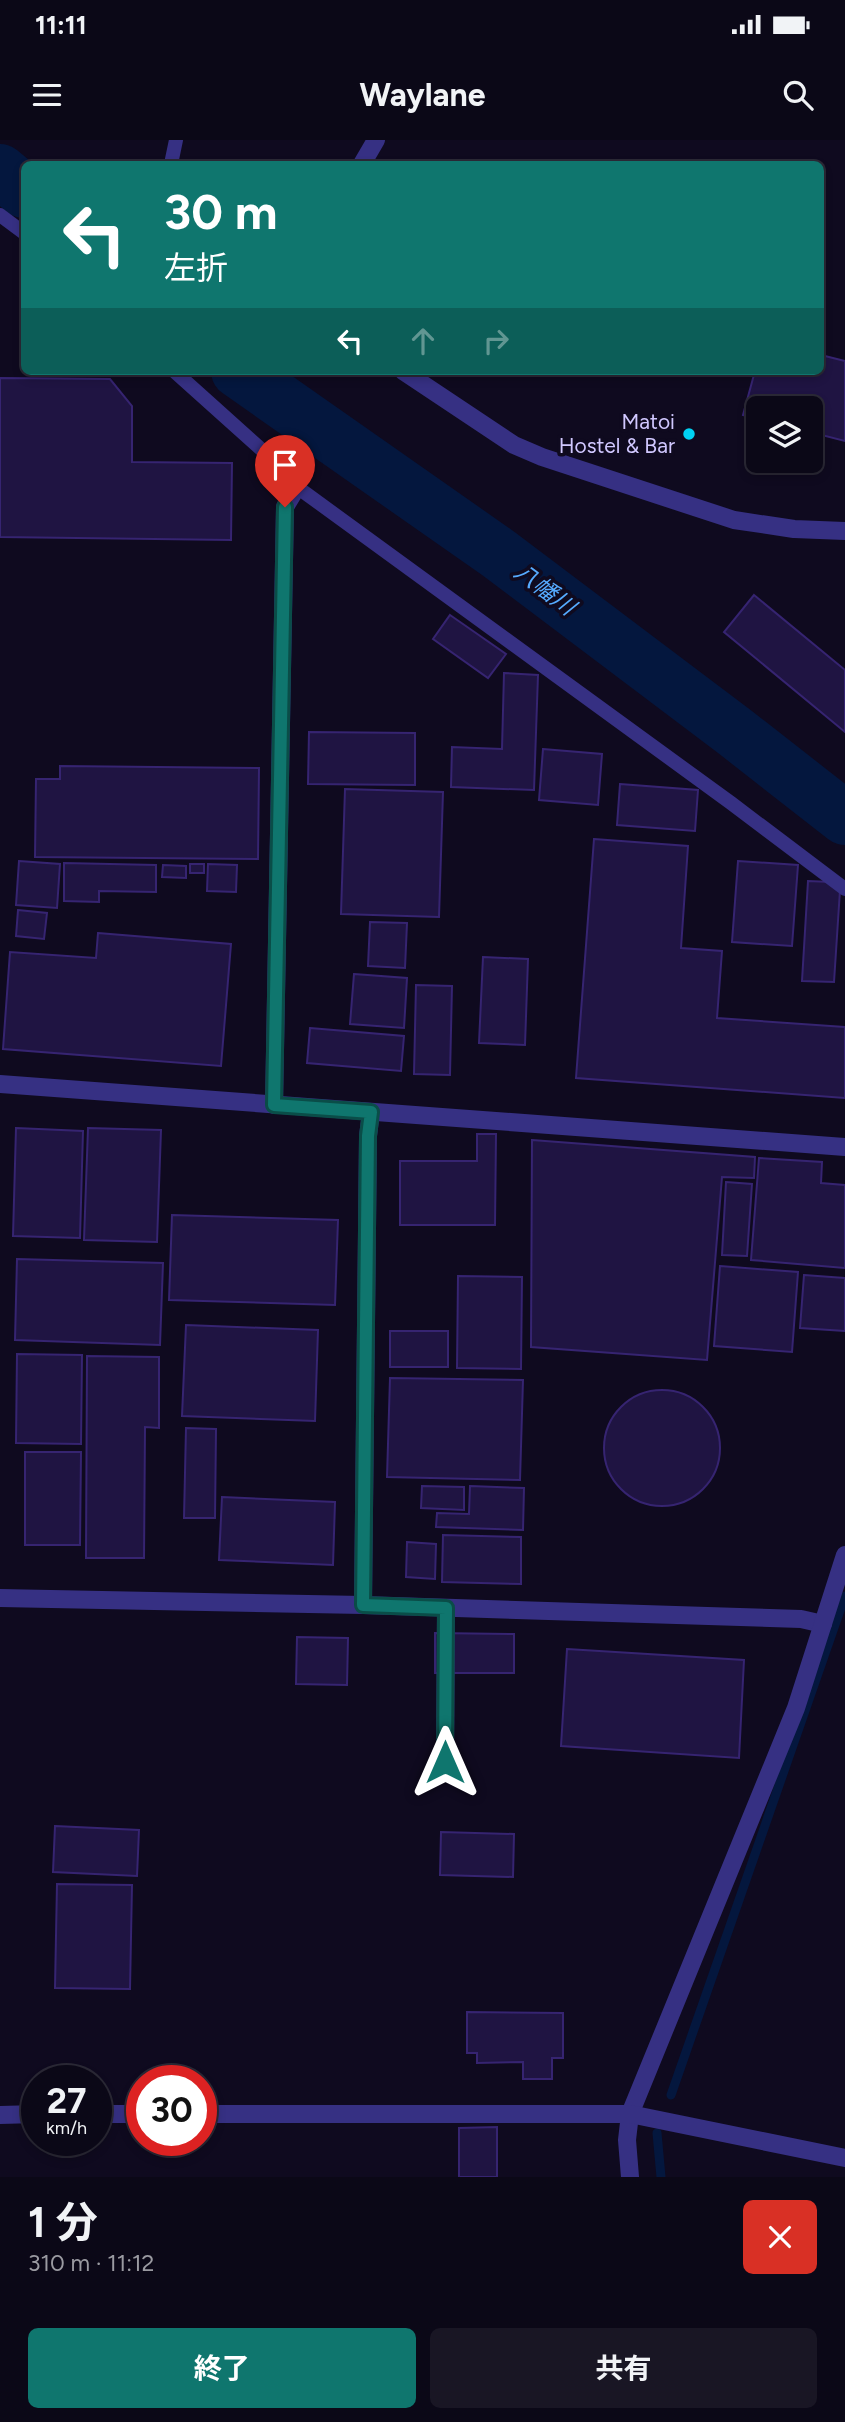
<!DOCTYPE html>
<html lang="ja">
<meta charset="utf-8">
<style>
body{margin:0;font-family:Figtree,"Noto Sans JP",sans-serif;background:#191624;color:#f1f3f6;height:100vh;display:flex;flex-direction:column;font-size:26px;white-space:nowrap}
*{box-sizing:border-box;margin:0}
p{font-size:23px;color:#9a9aa1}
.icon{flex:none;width:38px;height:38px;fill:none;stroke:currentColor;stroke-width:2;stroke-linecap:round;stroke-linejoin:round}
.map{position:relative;height:2037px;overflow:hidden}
.panel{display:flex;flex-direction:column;background:#0b0817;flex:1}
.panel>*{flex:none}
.guide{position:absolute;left:21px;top:21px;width:803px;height:214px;border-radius:10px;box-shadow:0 4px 10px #0003,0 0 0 2px #2b2936;background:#0f766e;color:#fff;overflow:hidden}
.fabs{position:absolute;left:746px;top:256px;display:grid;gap:14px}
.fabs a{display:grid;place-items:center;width:77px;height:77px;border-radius:10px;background:#0b0817;box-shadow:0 4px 10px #0003,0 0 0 2px #2b2936;font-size:35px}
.speed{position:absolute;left:21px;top:1925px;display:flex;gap:14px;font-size:35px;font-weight:700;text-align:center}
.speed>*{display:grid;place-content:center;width:91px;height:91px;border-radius:50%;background:#0b0817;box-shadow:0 4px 10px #0003,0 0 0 2px #2b2936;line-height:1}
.speed small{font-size:18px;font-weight:400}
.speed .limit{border:10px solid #d22;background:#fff;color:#111}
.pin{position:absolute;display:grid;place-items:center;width:60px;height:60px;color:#fff;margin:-72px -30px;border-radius:50% 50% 50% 0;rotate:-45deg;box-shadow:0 0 7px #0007}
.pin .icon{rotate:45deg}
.me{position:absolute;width:77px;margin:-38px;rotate:0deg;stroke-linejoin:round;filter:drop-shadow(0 0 5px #0008)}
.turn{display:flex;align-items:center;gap:24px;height:147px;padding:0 28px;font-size:32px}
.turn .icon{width:91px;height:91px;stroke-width:2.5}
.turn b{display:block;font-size:49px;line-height:60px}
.lanes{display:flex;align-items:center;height:66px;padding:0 28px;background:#0003;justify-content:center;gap:35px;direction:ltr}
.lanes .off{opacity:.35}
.round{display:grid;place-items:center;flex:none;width:74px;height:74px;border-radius:10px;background:#191624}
.head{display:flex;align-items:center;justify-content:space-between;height:119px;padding:0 28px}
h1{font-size:42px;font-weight:700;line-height:52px}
.cta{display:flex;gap:14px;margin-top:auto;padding:14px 28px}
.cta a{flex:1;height:80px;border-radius:10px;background:#0f766e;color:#fff;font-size:28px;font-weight:700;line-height:80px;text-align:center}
.cta a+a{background:#191624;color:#f1f3f6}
.status{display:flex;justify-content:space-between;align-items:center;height:49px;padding:0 35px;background:#0b0817;direction:ltr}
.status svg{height:19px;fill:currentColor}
header{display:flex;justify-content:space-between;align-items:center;height:91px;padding:0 28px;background:#0b0817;font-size:32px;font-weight:700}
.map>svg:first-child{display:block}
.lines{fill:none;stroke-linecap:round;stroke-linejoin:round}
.stream{stroke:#04173e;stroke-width:9}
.river{stroke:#04173e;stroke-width:54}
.building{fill:#1f1442;stroke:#362471;stroke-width:2}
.service{stroke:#363083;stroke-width:14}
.minor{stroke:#363083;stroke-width:18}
.tertiary{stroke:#363083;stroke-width:18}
.route-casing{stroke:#0a4d48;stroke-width:18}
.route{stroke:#0f766e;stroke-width:12}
.poi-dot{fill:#00d2f3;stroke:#0f0a1f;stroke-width:2.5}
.labels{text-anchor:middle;stroke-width:7;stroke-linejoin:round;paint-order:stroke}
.poi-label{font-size:21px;fill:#d1c8ff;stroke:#0f0a1f;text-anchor:end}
.water-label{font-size:23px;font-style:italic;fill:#56abff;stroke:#0f0a1f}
</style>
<div class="status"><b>11:11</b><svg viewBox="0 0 49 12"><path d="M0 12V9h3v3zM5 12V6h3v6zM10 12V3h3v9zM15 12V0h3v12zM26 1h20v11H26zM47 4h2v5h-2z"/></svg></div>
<header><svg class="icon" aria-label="menu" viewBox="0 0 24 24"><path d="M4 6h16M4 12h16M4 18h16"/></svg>Waylane<svg class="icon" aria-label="search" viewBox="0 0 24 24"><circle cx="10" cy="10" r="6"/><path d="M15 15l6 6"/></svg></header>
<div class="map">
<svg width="845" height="2037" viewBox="0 0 845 2037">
<rect width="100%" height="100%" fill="#0f0a1f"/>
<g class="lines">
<g class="stream">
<polyline points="671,1955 845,1456"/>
<polyline points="657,1993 661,2037"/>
</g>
<g class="river">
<polyline points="0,31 24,51"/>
<polyline points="238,231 499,414 735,592 845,678"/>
</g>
</g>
<g class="building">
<polygon points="821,215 845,221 845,301 810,292 810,268 758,268 758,279 743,275 755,231 821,231"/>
<polygon points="0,238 110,239 132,266 132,322 232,323 231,400 0,397"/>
<polygon points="754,455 845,530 845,592 724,492"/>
<polygon points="450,475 506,514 488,538 433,499"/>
<polygon points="504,533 538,535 534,650 451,647 452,607 502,609"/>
<polygon points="309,592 415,593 415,645 308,644"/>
<polygon points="543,609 602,614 598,665 539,660"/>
<polygon points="60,626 259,628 258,719 35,717 36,639 60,639"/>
<polygon points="620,644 698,650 695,691 617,685"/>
<polygon points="345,649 443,652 439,777 341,774"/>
<polygon points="594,699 688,706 681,808 722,811 717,878 845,887 845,958 576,938"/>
<polygon points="19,721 60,724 57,768 16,765"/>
<polygon points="738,721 798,725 792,806 732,802"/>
<polygon points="64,723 156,725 156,752 99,751 99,762 64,761"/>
<rect x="190" y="724" width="14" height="9"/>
<polygon points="208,724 237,725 236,752 207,751"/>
<polygon points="163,725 186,726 186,738 162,737"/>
<polygon points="808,741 831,742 840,750 834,842 802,841"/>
<polygon points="18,770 47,773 44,799 16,796"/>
<polygon points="370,782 407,783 405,828 368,826"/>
<polygon points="98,793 231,804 221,926 3,909 10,812 96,818"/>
<polygon points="483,817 528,819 525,905 479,903"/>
<polygon points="354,834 407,838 404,888 350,884"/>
<polygon points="416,845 452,846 450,935 414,934"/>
<polygon points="310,888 404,896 401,931 307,923"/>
<polygon points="16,988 83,991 80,1098 13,1096"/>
<polygon points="88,988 161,990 157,1102 84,1100"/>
<polygon points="477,994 496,994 495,1085 400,1085 400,1021 477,1021"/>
<polygon points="532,1000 755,1017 754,1038 722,1037 707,1220 531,1207"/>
<polygon points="759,1018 822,1022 821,1043 845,1045 845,1128 751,1120"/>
<polygon points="726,1042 752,1044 747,1116 722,1115"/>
<polygon points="172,1075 338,1080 335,1165 169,1160"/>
<polygon points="17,1119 163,1123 160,1205 15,1200"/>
<polygon points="720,1126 798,1132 792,1212 714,1206"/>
<polygon points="804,1135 845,1138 845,1191 800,1188"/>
<polygon points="458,1136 522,1137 521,1229 457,1228"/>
<polygon points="186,1185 318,1190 315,1281 182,1276"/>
<rect x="390" y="1191" width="58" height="36"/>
<polygon points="17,1214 82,1215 81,1304 16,1303"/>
<polygon points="87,1216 159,1217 159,1288 145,1287 144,1418 86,1418"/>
<polygon points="390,1238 523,1240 520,1340 387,1337"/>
<circle cx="662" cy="1308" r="58"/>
<polygon points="186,1288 216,1289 215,1378 184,1378"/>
<polygon points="25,1312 81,1312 80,1405 25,1405"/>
<polygon points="422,1346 464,1347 464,1370 421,1368"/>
<polygon points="470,1346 524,1348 523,1390 436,1387 437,1373 469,1374"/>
<polygon points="222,1357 335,1362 333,1425 219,1420"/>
<polygon points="443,1395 521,1397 521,1444 442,1442"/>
<polygon points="407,1402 436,1404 435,1439 406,1437"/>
<polygon points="435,1493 514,1494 514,1533 435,1533"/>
<polygon points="297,1497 348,1498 347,1545 296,1544"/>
<polygon points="567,1509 744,1520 739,1618 561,1606"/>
<polygon points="55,1686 139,1690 137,1736 53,1732"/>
<polygon points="441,1692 514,1694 513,1737 440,1735"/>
<polygon points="57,1744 132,1745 130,1849 55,1848"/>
<polygon points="467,1872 563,1873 563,1918 552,1918 552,1939 523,1939 523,1922 477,1923 477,1913 467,1913"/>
<polygon points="497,1987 497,2037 459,2037 459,1988"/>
</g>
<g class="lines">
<g class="service">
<polyline points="171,24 176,0"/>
<polyline points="0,75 24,93"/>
<polyline points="174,231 272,319 297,347 731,663 845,749"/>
</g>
<g class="minor">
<polyline points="362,24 376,0"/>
<polyline points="403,231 514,305 542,317 734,380 794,389 845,391"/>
<polyline points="274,965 285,367 297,347"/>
<polyline points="0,1458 363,1465 801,1479 823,1484"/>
<polyline points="445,1622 446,1468"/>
<polyline points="630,2037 627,2000 630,1974 796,1568 845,1415"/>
</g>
<g class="tertiary">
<polyline points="0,944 845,1007"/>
<polyline points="363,1465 368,996 371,972"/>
<polyline points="96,1974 142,1974"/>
<polyline points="201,1974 630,1974 845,2018"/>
<polyline points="0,1975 37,1974"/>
</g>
</g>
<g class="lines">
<g class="route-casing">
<polyline id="route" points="285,367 274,965 371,972 368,996 363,1465 446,1468 445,1622"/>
</g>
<use href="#route" class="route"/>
</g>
<circle class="poi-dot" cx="689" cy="294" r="7"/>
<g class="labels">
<g class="poi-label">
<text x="675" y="289">Matoi<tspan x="675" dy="24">Hostel &amp; Bar</tspan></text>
</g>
<g class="water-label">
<text transform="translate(545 449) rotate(37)" y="8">八幡川</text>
</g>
</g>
</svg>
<div class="fabs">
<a><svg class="icon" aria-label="layers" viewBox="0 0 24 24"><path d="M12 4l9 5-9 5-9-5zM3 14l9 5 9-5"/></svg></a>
</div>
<div class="speed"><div>27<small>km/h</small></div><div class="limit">30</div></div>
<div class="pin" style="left:285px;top:367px;background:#d93025"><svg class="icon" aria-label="arrive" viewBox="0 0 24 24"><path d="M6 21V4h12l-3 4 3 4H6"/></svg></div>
<svg class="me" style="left:445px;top:1622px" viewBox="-20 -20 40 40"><path d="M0-17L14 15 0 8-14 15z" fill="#0f766e" stroke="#fff" stroke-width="4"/></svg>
<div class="guide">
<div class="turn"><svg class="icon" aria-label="left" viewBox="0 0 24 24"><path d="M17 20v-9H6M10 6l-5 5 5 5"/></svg><div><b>30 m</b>左折</div></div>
<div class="lanes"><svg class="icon" aria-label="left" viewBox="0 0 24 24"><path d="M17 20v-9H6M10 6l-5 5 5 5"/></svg><svg class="icon off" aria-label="ahead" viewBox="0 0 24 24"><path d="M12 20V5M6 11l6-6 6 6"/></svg><svg class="icon off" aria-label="right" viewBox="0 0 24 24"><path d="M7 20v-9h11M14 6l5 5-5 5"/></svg></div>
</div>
</div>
<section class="panel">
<div class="head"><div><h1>1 分</h1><p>310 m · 11:12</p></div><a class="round" style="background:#d93025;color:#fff"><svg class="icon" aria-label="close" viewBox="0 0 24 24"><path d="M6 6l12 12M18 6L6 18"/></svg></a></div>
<div class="cta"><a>終了</a><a>共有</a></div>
</section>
